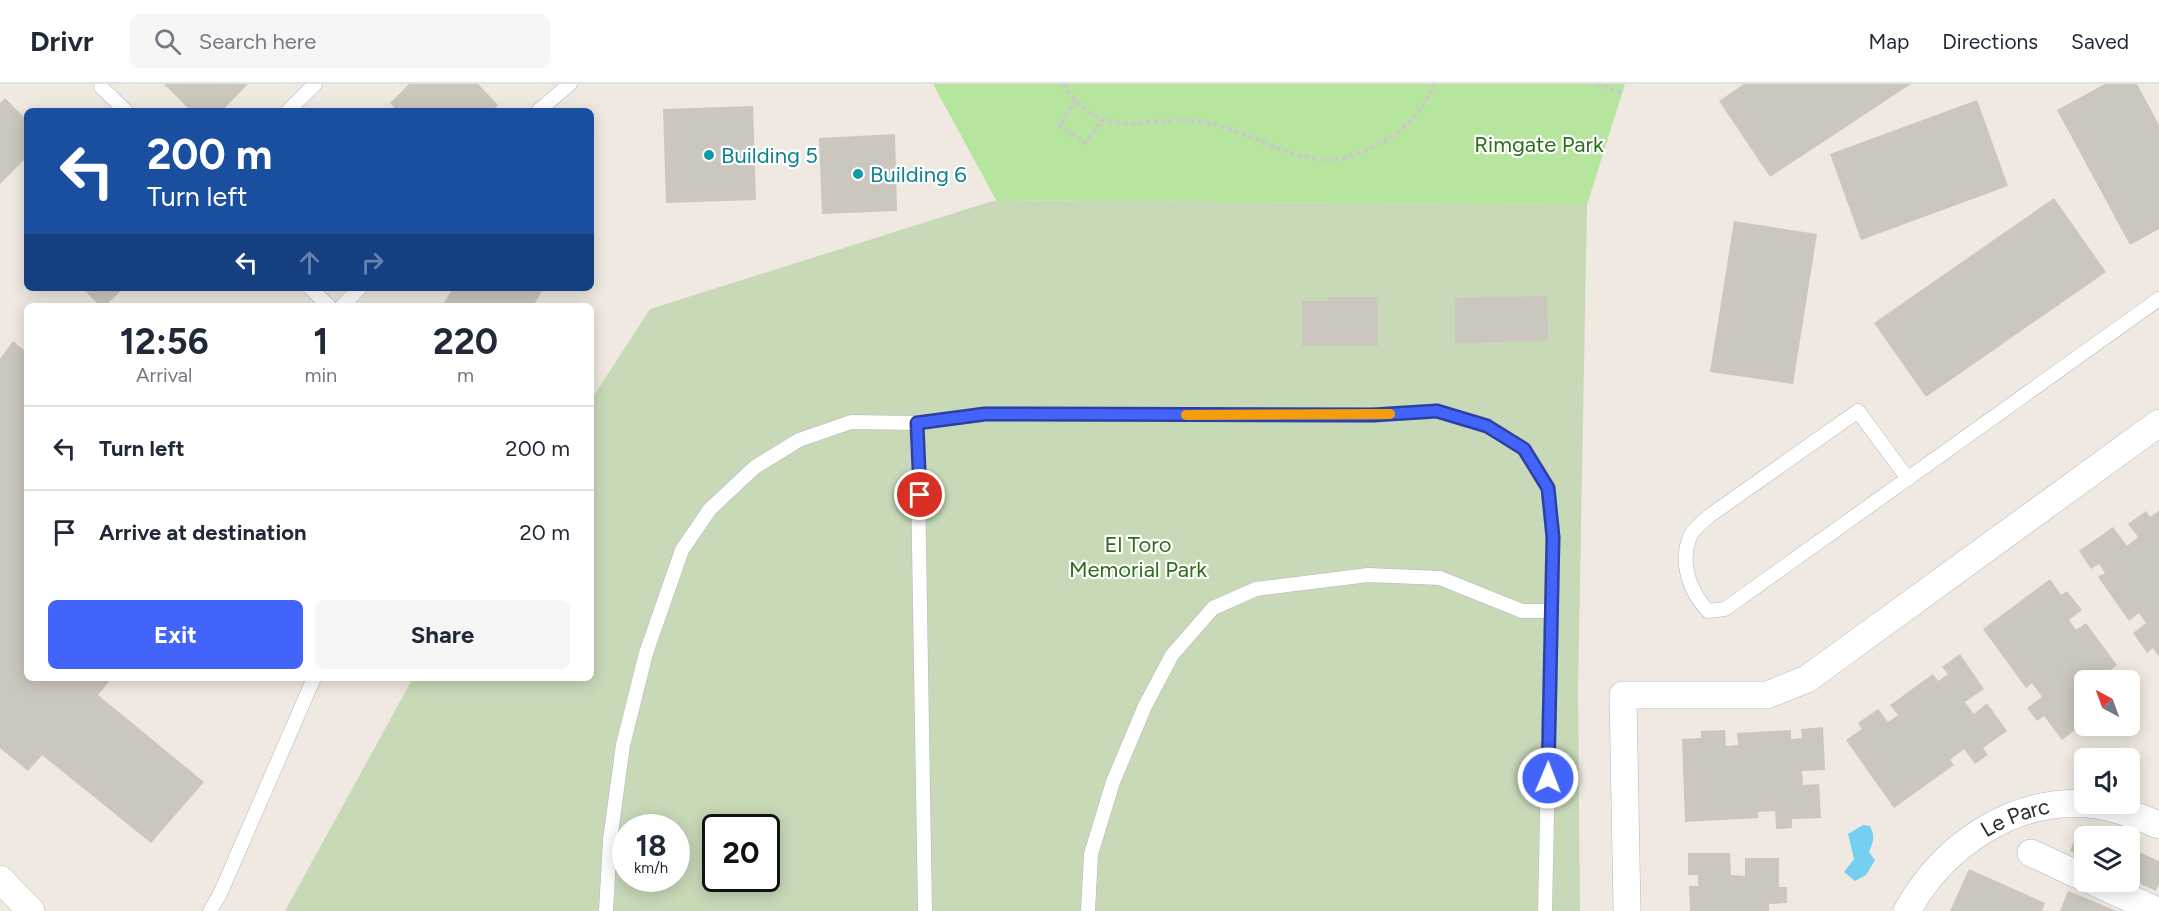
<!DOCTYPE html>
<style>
body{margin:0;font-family:Figtree,sans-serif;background:#f6f6f7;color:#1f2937;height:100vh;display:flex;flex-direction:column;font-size:22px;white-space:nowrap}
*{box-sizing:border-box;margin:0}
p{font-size:20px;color:#747a83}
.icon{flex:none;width:33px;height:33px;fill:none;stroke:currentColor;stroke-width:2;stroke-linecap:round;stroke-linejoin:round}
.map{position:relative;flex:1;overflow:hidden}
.side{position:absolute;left:24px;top:219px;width:570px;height:378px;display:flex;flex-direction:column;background:#fff;border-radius:9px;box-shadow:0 3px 15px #0003}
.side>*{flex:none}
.hud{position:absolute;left:24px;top:24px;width:570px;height:183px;border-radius:9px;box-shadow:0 3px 15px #0003;background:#1a4fa0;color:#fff;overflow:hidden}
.needle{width:39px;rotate:319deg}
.buttons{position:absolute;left:2074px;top:586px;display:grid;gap:12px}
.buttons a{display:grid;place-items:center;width:66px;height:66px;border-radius:9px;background:#fff;box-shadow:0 3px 15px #0003;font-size:30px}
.speed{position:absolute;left:612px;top:730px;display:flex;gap:12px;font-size:30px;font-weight:700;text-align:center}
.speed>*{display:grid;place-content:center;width:78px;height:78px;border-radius:50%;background:#fff;box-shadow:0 3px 15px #0003;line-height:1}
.speed small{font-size:15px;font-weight:400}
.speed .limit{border:3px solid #111;border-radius:9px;background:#fff;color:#111}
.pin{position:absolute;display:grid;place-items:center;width:51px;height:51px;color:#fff;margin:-26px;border:3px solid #fff;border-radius:50%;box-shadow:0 2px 6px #0007}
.me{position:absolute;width:66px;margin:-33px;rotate:1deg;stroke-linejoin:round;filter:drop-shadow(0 0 4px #0008)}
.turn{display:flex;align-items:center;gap:21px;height:126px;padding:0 24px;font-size:27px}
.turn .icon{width:78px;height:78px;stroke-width:2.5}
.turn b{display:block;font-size:42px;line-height:51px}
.lanes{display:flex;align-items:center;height:57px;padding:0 24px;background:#0003;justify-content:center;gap:30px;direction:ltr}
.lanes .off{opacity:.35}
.eta{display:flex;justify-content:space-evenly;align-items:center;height:102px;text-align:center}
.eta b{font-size:36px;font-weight:700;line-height:42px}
.action{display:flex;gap:12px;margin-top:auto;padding:12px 24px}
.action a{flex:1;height:69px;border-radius:9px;background:#4264fb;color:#fff;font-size:24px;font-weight:700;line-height:69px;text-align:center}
.action a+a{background:#f6f6f7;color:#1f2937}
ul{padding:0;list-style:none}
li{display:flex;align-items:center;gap:18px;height:84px;padding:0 24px;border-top:2px solid #e0e1e3}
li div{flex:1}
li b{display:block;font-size:22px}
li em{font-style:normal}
header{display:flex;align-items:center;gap:36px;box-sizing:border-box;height:84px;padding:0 30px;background:#fff;border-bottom:2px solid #e0e1e3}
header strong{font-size:28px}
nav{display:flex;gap:33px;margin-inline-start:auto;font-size:21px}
.search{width:420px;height:54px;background:#f6f6f7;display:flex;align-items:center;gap:15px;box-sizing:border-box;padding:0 21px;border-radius:9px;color:#747a83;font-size:22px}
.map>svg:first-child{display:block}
.green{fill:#b6e59e}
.cemetery{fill:#c8d9b8;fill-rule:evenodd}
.water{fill:#75cff0}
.building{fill:#cbc7bf}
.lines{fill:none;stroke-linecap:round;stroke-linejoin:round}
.lane-casing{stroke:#b4b7c1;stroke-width:15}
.street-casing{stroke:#b4b7c1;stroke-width:28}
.path{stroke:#c9c9c9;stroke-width:4;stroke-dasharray:4.5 3;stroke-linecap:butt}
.lane{stroke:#fff;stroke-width:14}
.street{stroke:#fff;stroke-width:27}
.route-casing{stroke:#2b41a3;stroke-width:15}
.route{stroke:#4264fb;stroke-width:10}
.slow{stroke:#f59e0b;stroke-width:10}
.culture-dot{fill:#0f9aa8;stroke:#fff;stroke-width:2}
.labels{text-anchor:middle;stroke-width:4.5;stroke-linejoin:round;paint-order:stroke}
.park-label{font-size:22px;fill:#2c6e1b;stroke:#fff}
.culture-label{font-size:22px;fill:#0d838f;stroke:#fff;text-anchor:start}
.street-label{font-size:22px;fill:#2e2e2e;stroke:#fff}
</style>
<header>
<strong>Drivr</strong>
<div class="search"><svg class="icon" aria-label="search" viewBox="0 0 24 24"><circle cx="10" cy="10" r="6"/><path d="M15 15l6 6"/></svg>Search here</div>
<nav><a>Map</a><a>Directions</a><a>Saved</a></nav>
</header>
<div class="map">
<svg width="2159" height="827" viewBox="0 0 2159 827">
<rect width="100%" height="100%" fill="#efe9e1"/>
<polygon class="green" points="933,0 1625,0 1587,121 996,116"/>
<path class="cemetery" d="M996,116L1587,121L1578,605L1580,827H285L413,594H591V316L650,225ZM626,744H676V795H626ZM716,744H766V795H716Z"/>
<path class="water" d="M1863,741L1870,742C1876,755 1873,757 1869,768L1875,776L1866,791L1855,797L1844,788L1854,775L1848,750Z"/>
<g class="building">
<polygon points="164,0 248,0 222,27 191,27"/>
<polygon points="409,0 478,0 498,21 492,27 398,27 390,19"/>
<polygon points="1744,0 1911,0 1770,93 1719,17"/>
<polygon points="2105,0 2137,0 2159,41 2159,145 2130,161 2057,26"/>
<polygon points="5,14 27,36 27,73 0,100 0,19"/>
<polygon points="1977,16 2008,102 1861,156 1830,70"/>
<polygon points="753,22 756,116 666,119 663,25"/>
<polygon points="895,50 897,127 822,130 819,54"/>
<polygon points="2054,114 2106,188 1926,313 1874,239"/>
<polygon points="1734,137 1817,150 1793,300 1710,288"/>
<polygon points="82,204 124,204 105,222 100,222"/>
<polygon points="453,204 544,204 533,222 442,222"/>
<polygon points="1547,212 1548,257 1455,259 1455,214"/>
<polygon points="1328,213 1378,213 1378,262 1302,262 1302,217 1328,217"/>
<polygon points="13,257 27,269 27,594 112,594 98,611 204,698 151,759 42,671 28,687 0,664 0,275"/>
<polygon points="2146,427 2150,433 2159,427 2159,573 2153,564 2147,569 2133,549 2146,539 2139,529 2129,537 2098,493 2105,489 2099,480 2091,485 2079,467 2113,443 2127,462 2138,453 2128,440"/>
<polygon points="2050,495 2061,511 2067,507 2082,526 2069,536 2076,546 2086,539 2117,581 2111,586 2117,595 2125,589 2138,606 2130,612 2130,597 2085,597 2085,617 2078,621 2085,630 2085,638 2062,656 2044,632 2037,637 2027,624 2042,613 2032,599 2026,604 1983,545"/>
<polygon points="1960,570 1984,605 1965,618 1974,630 1987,619 2007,647 1983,664 1988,671 1975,680 1964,665 1950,676 1954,681 1894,724 1846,656 1862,645 1858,639 1878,625 1888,638 1898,631 1890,621 1933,590 1938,597 1948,590 1942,583"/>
<polygon points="1823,643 1825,686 1802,687 1803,701 1819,700 1821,734 1792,735 1792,744 1776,745 1775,727 1758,728 1758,734 1685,738 1682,655 1701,654 1701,647 1725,646 1726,662 1738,661 1737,649 1791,646 1791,655 1802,654 1801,645"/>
<polygon points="2081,741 2107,753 2085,753 2085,774 2070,767"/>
<polygon points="2130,764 2159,777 2159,800 2156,807 2130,795"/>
<polygon points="1688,769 1730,769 1731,791 1745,792 1745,774 1779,774 1779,803 1787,803 1787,819 1769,820 1769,827 1690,827 1689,802 1698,802 1698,791 1688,791"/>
<polygon points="1969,785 2045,819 2042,827 1950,827"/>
<polygon points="2068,807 2117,827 2060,827"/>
</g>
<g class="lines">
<g class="lane-casing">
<g id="lane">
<polyline points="101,3 126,27"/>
<polyline points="288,27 315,0"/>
<polyline points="538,27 570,0"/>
<polyline points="310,204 329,222"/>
<polyline points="342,222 360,204"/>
<polyline points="917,339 925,827"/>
<path d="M1908,395L1858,327L1709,432C1703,438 1692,446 1690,453C1679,479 1690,508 1708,527L1725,525L2159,215"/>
<polyline points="210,827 220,810 314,594"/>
<polyline points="606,827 610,756 623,661 646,569 682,466 710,425 755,383 799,356 851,338 917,339 985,330 1373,331 1437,327 1487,342 1524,365 1548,404 1553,453 1545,827"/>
<polyline points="1088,827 1091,770 1113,698 1145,622 1172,571 1213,524 1256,505 1368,491 1440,494 1522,527 1551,527"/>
</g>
</g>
<g class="street-casing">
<g id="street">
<polyline points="2031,769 2085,794"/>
<polyline points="0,795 31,827"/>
<polyline points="2094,798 2157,827"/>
<polyline points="1627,827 1623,611 1767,611 1807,595 2159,339"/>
<path id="s1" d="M1907,827C1943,762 2012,714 2088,720C2113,722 2136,732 2159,741"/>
</g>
</g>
<g class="path">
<path d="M1063,0C1104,62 1144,30 1202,38C1248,44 1290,80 1337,75C1354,73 1370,64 1384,57C1406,46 1426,23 1434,0"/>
<polyline points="1596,0 1623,9"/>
<polyline points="1076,16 1059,42 1086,59 1102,36"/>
</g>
<use href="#lane" class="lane"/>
<use href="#street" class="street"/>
</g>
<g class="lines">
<g class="route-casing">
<polyline id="route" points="920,411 917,339 985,330 1373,331 1437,327 1487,342 1524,365 1548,404 1553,453 1548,694"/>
</g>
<use href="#route" class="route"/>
<polyline class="slow" points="1186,331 1390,330"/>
</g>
<g class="culture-dot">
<circle cx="709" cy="71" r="6"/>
<circle cx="858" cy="90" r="6"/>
</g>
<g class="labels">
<g class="park-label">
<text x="1539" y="68">Rimgate Park</text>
<text x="1138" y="468">El Toro<tspan x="1138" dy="25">Memorial Park</tspan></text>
</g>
<g class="culture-label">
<text x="721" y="79">Building 5</text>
<text x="870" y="98">Building 6</text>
</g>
<g class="street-label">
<text dy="8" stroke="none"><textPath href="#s1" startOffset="147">Le Parc</textPath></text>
</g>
</g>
</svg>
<div class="buttons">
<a><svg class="needle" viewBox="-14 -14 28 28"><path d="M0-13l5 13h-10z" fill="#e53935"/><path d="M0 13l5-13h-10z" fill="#747a83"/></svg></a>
<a><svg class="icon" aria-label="sound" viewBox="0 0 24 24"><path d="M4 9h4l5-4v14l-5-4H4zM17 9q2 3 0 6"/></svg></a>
<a><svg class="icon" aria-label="layers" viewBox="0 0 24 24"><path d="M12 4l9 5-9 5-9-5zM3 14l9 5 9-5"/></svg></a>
</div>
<div class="speed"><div>18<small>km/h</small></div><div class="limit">20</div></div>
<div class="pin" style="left:920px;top:411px;background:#d93025"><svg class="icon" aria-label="arrive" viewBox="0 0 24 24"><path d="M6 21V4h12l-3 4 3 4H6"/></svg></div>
<svg class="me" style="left:1548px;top:694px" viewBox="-20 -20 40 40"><circle r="17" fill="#4264fb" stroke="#fff" stroke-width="3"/><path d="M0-11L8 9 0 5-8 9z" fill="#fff"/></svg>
<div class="hud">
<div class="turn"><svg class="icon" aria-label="left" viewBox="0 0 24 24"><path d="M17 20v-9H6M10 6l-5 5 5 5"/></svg><div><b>200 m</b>Turn left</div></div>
<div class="lanes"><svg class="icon" aria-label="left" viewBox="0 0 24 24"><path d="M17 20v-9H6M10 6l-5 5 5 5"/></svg><svg class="icon off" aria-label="ahead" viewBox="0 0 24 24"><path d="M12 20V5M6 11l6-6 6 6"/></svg><svg class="icon off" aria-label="right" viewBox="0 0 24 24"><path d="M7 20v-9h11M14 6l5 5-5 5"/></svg></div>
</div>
<section class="side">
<div class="eta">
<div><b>12:56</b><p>Arrival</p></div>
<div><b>1</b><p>min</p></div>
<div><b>220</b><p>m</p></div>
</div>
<ul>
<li><svg class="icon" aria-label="left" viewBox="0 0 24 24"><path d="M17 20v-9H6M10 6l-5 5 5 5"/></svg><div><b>Turn left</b></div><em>200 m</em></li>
<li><svg class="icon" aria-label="arrive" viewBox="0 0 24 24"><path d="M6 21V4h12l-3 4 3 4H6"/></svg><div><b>Arrive at destination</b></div><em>20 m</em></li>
</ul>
<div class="action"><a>Exit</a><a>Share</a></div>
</section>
</div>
